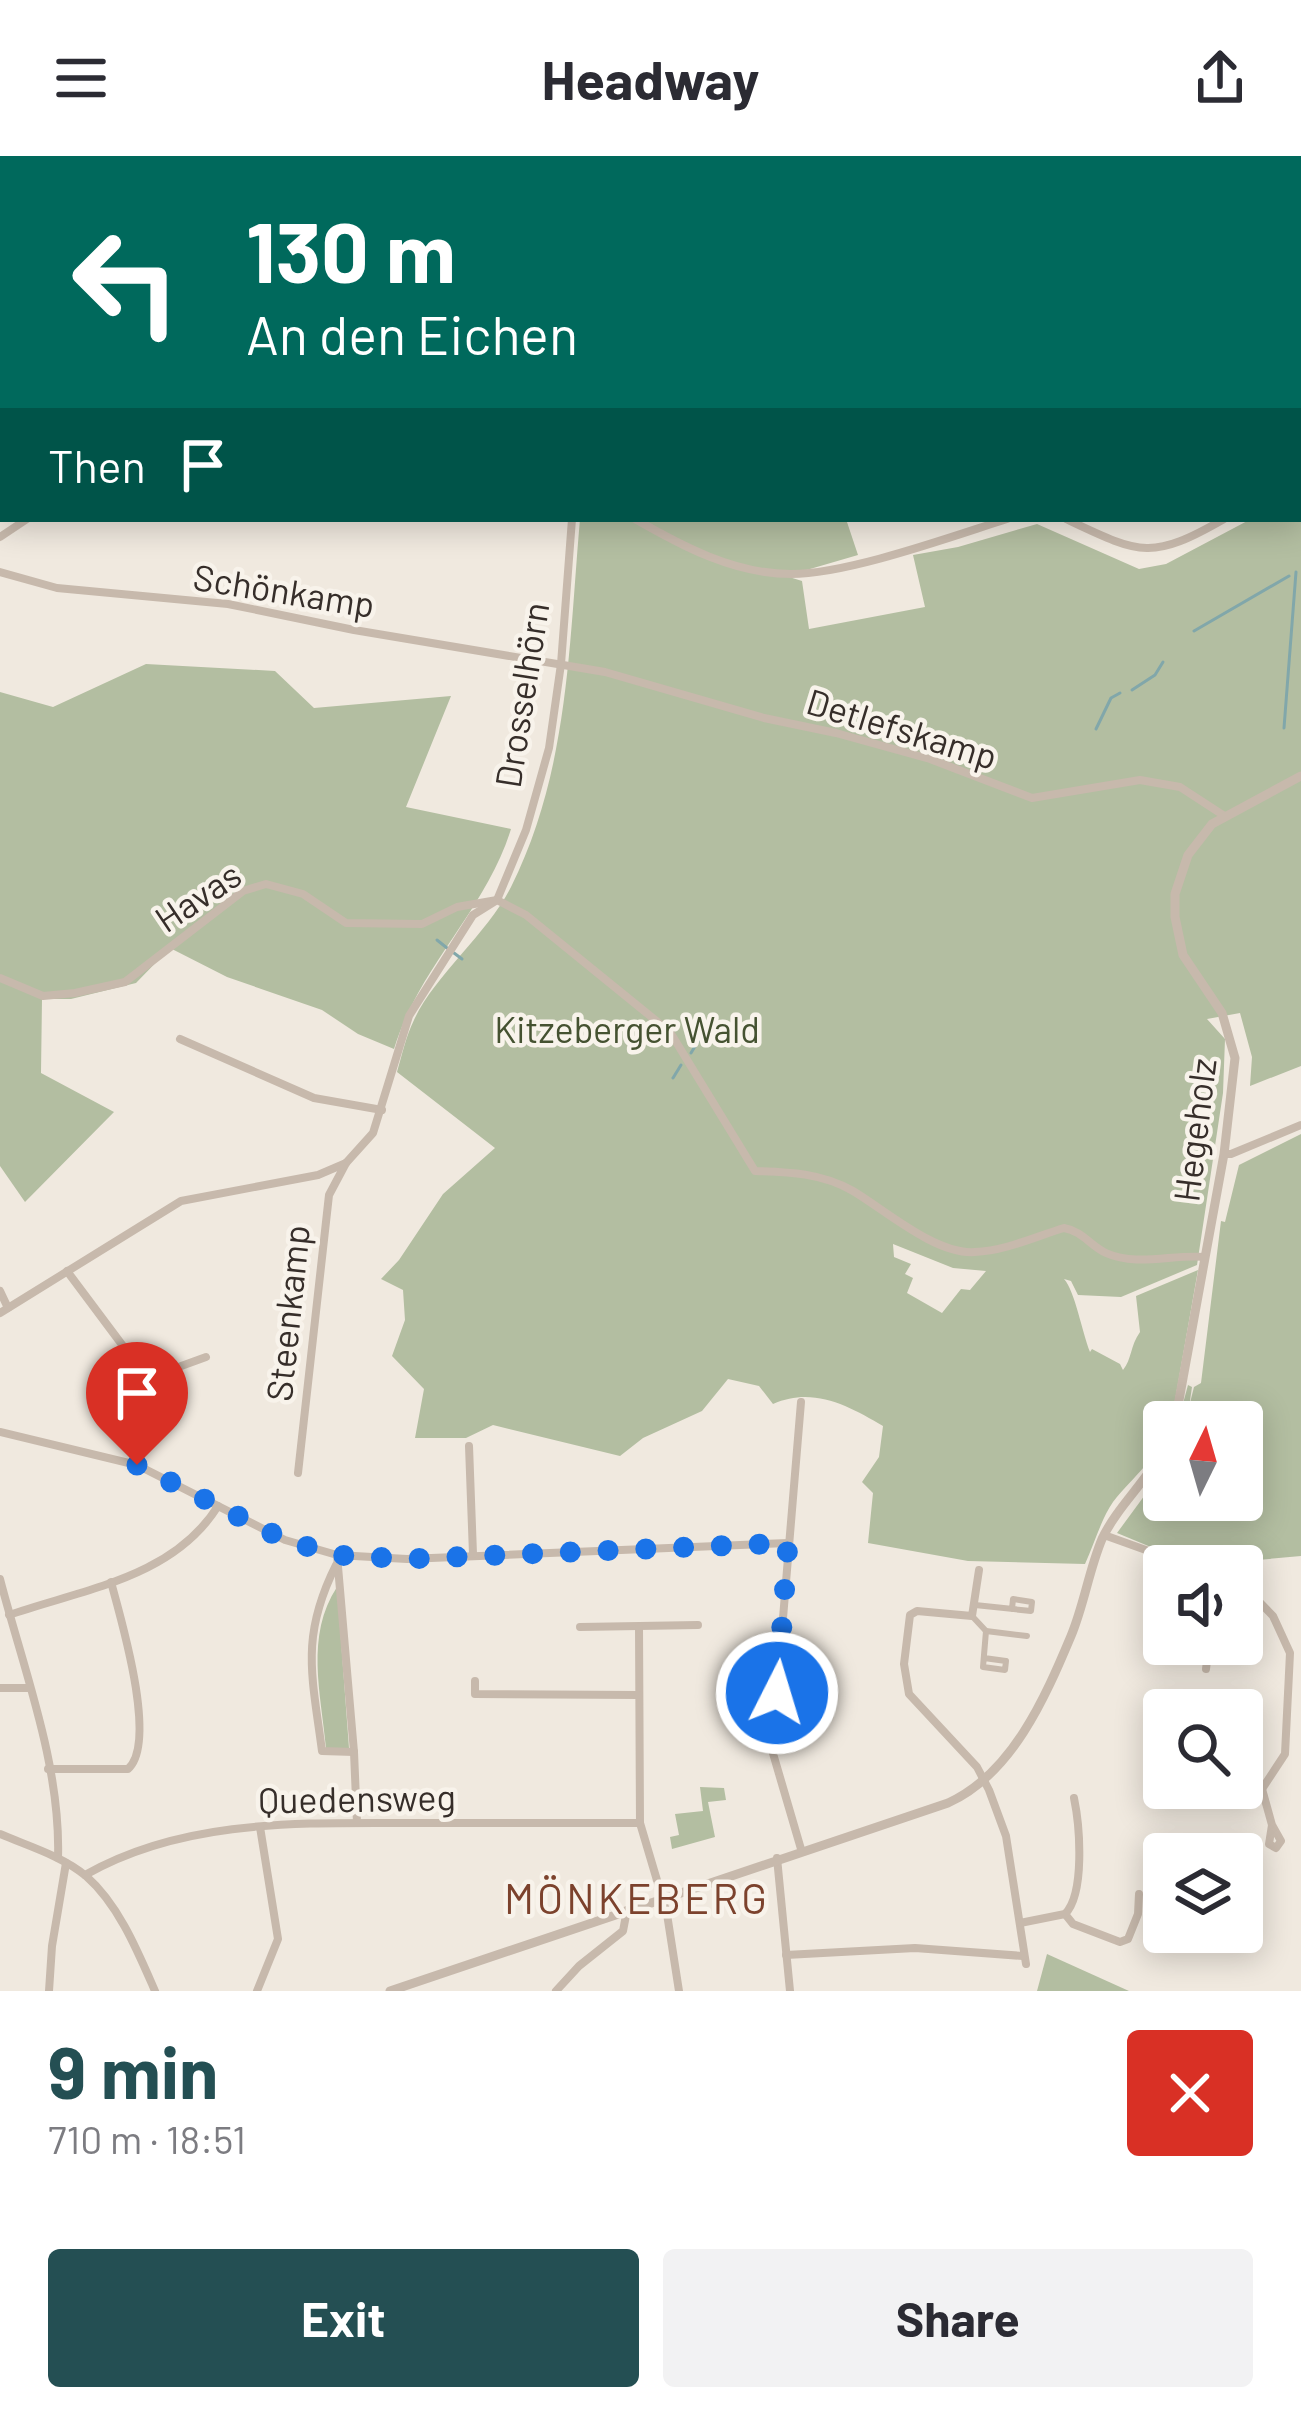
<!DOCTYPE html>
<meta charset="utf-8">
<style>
body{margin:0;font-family:Barlow,sans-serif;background:#f2f2f3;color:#2b2b33;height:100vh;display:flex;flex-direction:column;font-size:45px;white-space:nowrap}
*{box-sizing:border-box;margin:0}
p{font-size:39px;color:#7c7c81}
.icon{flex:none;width:66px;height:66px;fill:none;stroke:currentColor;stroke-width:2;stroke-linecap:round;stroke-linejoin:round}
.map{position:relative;height:1835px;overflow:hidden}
.panel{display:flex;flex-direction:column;background:#fff;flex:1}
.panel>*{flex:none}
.top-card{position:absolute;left:0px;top:0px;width:1302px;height:366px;box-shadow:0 6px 30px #0003;background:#00695c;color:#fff;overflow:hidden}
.needle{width:78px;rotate:5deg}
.tools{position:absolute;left:1143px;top:1245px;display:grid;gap:24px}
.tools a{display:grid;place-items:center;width:120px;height:120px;border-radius:12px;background:#fff;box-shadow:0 6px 30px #0003;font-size:60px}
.pin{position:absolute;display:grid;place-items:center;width:102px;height:102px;color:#fff;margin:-123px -51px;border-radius:50% 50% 50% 0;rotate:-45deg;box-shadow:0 0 12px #0007}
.pin .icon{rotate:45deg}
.me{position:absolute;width:132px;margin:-66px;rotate:5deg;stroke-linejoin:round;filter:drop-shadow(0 0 9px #0008)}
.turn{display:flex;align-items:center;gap:42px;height:252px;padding:0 48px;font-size:54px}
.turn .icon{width:156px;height:156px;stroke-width:2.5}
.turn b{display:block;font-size:84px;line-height:102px}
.then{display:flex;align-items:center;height:114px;padding:0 48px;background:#0003;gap:24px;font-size:45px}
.round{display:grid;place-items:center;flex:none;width:126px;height:126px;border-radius:12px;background:#f2f2f3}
.headline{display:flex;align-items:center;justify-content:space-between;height:204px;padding:0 48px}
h1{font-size:72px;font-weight:700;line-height:90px;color:#244f53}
.primary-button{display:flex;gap:24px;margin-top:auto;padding:24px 48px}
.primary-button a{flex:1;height:138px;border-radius:12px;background:#244f53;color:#fff;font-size:48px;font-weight:700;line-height:138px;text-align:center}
.primary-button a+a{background:#f2f2f3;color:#2b2b33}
header{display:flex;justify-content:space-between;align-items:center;height:156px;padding:0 48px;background:#fff;font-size:54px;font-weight:700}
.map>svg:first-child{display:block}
.green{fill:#b3bea1;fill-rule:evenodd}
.water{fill:#81a7aa}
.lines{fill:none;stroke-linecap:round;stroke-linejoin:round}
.stream{stroke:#81a7aa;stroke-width:3}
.pedestrian{stroke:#c7b9ac;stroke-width:6}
.minor{stroke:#c7b9ac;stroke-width:8}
.tertiary{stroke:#c7b9ac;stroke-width:9}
.route{stroke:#1a73e8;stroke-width:21;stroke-dasharray:0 37.8}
.labels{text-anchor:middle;stroke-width:9;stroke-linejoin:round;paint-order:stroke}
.street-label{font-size:36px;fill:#362e2a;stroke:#f8f3eb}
.park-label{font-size:36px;fill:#455231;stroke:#f8f3eb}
.quarter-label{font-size:42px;letter-spacing:3px;fill:#7c422d;stroke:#f8f3eb}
</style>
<header><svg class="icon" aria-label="menu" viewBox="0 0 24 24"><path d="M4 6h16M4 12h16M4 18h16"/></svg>Headway<svg class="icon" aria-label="share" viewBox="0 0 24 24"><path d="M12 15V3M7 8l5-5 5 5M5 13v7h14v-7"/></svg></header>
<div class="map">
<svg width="1301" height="1835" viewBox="0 0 1301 1835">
<rect width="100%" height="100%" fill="#f0e9df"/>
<g class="green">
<path d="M1301,349V910L1250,930L1252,901L1240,857L1207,863L1225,883L1223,937L1197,1109L1121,1141L1078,1139L1071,1125L1064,1123C1075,1135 1082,1176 1090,1196L1092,1193L1120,1208L1123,1214C1132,1203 1130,1190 1140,1176L1136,1140L1198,1114L1172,1261L1164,1266C1164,1299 1131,1322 1113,1346C1101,1363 1094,1389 1085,1408L968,1405L868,1387L873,1337L862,1326L879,1301L883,1270C849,1250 813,1230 773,1248L759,1230L728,1223L702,1255L643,1282L620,1300L493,1269L466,1282H415L424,1233L392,1200L405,1164L403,1134L381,1123L399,1104L443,1038L495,992L397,916C402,899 406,880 414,864C434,820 488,777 511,731C569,615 569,488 580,363H846L858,399L786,420L802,425L809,473L925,451L913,399L958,391L1037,368L1139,413L1166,408L1251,363H1299ZM893,1088L953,1112L986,1115L970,1134L961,1133L942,1157L907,1137L913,1122L905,1118L911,1108L894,1101Z"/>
<path d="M146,508L275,515L314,552L451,540L406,651L511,673C486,754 419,810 394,893L358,878L322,854L227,821L170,792L136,827L71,843H42L41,917L114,956L25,1046L0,1010V536L53,551Z"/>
<polygon points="1301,978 1301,1400 1225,1407 1158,1394 1117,1377 1164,1313 1164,1344 1242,1344 1242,1266 1178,1266 1188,1229 1192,1231 1189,1251 1194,1231 1201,1227 1221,1065 1225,1066 1239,1009"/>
<path d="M337,1431L349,1592H326C321,1537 305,1480 337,1431Z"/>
<polygon points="700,1631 724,1632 726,1644 708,1646 715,1681 672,1693 670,1681 679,1679 675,1658 703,1655"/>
<polygon points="1047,1798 1129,1835 1037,1835"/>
</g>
<polygon class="water" points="0,0 389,0 3,3 0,108"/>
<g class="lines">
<g class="stream">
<polyline points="994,0 995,3"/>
<polyline points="1094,0 1095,3"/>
<polyline points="1299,204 1301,202"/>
<polyline points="1194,475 1289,420"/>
<polyline points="1132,534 1155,519 1163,506"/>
<polyline points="1284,572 1296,416"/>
<polyline points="1096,573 1111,542 1120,537"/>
<polyline points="437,784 447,792"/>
<polyline points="454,797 462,803"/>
<polyline points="691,897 703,877"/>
<polyline points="673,922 681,909"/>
</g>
<g class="pedestrian">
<polyline points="975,1449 1031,1455 1032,1446 1013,1443 1012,1453"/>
<polyline points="972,1460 986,1475 1027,1480"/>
<polyline points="984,1502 1006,1505 1005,1514 983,1511 986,1475"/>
</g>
<g class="minor">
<polyline points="955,3 958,0"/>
<polyline points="1182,3 1183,0"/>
<polyline points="1299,336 1301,335"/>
<path d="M635,363C682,390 734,418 791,418C848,418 950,381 1007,363"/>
<path d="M1066,363C1140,398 1151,405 1224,363"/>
<polyline points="0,381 27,363"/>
<polyline points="0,416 57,432 228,448 354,474 605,516 764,562 836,577 930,603 1032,642 1140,624 1180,631 1223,659"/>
<path d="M0,822L43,840L75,837L125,826L243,735L266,728L303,738L346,767L422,768L457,751L497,744L526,759L670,876L755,1015C789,1016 822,1017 853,1035C885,1054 936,1099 975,1096C1005,1095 1037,1080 1064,1072C1082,1075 1091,1090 1106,1097C1137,1111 1173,1098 1205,1101"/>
<polyline points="180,883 314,942 382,954"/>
<polyline points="1224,998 1231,998 1301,969"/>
<polyline points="67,1115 123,1190 173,1213 206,1201"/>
<polyline points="0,1135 8,1152"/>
<polyline points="0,1157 181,1045 318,1019 346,1007 373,977 409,860 473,759 497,744 526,674 549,592 561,508 572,363"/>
<polyline points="801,1246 772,1594 801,1693"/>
<polyline points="0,1276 137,1309 285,1384 337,1399 407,1403 788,1387"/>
<polyline points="469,1290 473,1398"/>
<polyline points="298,1317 329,1039 346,1007"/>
<polyline points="1104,1379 1157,1398 1208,1410"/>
<polyline points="337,1399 354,1596 357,1667"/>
<path d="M336,1409C300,1481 312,1519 322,1595L354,1596"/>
<polyline points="979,1414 972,1460 917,1455 910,1459 904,1508 909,1538 977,1611 989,1634 1006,1680 1026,1808"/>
<path d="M0,1423C23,1512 61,1609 58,1702"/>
<polyline points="1242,1428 1273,1460 1290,1497 1285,1598 1262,1633 1242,1631"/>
<path d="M9,1459C84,1433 173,1422 218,1350"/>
<polyline points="580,1471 698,1469"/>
<polyline points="639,1471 640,1667 667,1758 679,1835"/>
<polyline points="1206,1513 1209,1488"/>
<polyline points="475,1525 475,1538 639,1539"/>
<polyline points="0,1532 30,1532"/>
<path d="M48,1613H128C158,1587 121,1463 111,1426"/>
<polyline points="1262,1633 1272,1669 1269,1688 1276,1692 1281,1685 1272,1669"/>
<path d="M0,1678C28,1690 62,1700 86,1720C119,1749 138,1796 155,1835"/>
<polyline points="777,1702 790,1835"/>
<path d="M85,1719C183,1663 299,1667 409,1667C486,1667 563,1667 640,1667"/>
<polyline points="1065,1758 1073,1768 1120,1786 1128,1783 1138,1758 1139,1738"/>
<path d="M1020,1767L1065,1758C1085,1738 1080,1671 1074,1642"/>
<polyline points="786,1799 915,1792 1023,1800"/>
<polyline points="49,1835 52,1790 66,1707"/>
<polyline points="257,1835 278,1783 260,1671"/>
<polyline points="556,1835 579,1810 623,1775 627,1754"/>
</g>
<g class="tertiary">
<polyline points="1175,1266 1224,998 1235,902 1222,857 1183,799 1175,761 1175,738 1188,699 1212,668 1301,620"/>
<path d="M390,1835L948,1647C1012,1618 1045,1542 1071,1480C1084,1449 1089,1414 1102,1383C1118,1349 1148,1325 1164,1291"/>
</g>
</g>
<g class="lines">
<polyline class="route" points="137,1309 285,1384 337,1399 406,1403 788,1387 777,1537"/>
</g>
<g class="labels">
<g class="street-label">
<text transform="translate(284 435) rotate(9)" y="13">Schönkamp</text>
<text transform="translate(522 539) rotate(-81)" y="13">Drosselhörn</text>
<text transform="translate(902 573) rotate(17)" y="13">Detlefskamp</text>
<text transform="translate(198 741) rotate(-34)" y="13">Havas</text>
<text transform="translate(1195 974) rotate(-83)" y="13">Hegeholz</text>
<text transform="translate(288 1157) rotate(-84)" y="13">Steenkamp</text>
<text transform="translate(357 1643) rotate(-1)" y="13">Quedensweg</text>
</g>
<g class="park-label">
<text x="627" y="887">Kitzeberger Wald</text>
</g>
<g class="quarter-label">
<text x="637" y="1758">MÖNKEBERG</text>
</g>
</g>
</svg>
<div class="tools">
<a><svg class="needle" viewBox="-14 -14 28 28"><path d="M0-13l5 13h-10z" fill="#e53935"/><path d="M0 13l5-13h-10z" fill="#7c7c81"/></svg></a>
<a><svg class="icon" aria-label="sound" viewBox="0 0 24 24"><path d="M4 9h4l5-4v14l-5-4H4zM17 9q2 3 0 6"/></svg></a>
<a><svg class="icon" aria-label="search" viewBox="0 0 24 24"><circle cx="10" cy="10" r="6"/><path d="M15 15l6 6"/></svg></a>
<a><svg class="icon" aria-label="layers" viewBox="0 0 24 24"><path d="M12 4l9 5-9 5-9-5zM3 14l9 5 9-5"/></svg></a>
</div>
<div class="pin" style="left:137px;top:1309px;background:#d93025"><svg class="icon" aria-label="arrive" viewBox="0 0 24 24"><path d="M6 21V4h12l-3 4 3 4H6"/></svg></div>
<svg class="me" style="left:777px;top:1537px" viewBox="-20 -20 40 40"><circle r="17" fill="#1a73e8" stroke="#fff" stroke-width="3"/><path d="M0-11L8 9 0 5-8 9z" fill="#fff"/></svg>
<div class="top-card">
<div class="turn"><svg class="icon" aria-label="left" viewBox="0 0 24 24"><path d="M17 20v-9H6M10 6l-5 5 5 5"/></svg><div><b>130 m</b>An den Eichen</div></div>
<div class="then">Then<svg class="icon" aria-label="arrive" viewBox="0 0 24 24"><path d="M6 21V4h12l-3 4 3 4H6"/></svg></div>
</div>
</div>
<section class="panel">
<div class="headline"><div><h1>9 min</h1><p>710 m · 18:51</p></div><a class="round" style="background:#d93025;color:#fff"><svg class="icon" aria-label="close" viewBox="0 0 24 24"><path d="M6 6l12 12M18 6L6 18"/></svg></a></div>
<div class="primary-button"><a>Exit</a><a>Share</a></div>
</section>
